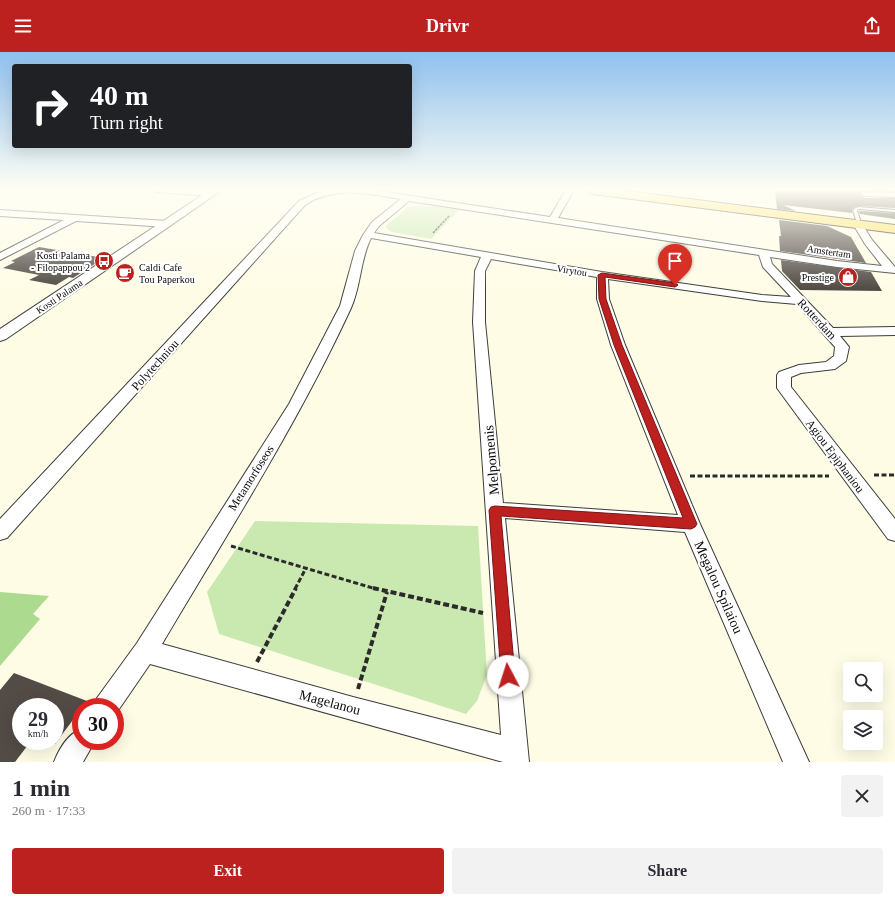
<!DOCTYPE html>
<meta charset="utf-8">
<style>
body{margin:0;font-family:Georgia,serif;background:#f2f2f3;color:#2b2b33;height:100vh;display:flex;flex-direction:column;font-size:15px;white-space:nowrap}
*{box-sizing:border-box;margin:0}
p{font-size:13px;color:#7c7c81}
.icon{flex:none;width:22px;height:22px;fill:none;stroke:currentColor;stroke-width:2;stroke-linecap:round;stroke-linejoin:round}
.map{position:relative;height:710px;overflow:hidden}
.drawer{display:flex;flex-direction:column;background:#fff;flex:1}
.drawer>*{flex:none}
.banner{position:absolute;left:12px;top:12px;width:400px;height:84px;border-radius:4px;box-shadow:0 4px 16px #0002;background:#202124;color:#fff;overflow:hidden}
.controls{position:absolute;left:843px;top:610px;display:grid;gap:8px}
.controls a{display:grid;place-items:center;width:40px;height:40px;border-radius:4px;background:#fff;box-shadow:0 4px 16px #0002;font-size:20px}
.speed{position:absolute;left:12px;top:646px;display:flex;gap:8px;font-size:20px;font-weight:700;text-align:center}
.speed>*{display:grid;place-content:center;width:52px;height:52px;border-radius:50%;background:#fff;box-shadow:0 4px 16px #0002;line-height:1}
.speed small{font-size:10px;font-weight:400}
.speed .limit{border:6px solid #d22;background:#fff;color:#111}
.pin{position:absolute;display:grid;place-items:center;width:34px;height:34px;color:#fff;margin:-41px -17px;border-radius:50% 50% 50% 0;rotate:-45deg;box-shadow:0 0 4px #0007}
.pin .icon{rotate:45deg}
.me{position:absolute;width:44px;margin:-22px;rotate:355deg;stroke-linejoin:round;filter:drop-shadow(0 0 3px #0008)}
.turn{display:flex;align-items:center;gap:14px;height:84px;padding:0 12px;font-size:18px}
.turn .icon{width:52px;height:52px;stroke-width:2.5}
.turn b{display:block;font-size:28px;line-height:34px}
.round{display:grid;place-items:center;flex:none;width:42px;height:42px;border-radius:4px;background:#f2f2f3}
.summary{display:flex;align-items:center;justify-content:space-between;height:68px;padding:0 12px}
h1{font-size:24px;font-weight:700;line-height:30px}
.primary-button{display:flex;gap:8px;margin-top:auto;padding:8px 12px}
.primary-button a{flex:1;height:46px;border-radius:4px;background:#bc211f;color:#fff;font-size:16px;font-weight:700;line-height:46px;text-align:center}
.primary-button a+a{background:#f2f2f3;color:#2b2b33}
header{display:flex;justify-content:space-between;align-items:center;height:52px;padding:0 12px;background:#bc211f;color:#fff;font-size:18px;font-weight:700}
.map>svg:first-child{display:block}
.green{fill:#cae9b0}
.forest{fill:#acda8f}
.building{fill:#524b46}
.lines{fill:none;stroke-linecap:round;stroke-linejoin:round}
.service-casing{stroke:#3c3c3c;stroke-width:2}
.minor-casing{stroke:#3c3c3c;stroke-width:2}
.tertiary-casing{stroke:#3c3c3c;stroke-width:2}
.primary-casing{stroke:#1a1a1a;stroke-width:2}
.path-far2{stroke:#2b2b2b;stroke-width:1.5;stroke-dasharray:2.5 1;stroke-linecap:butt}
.path-far1{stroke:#2b2b2b;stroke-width:3;stroke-dasharray:5 2.5;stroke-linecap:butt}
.path{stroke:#2b2b2b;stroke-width:4;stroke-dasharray:6 3;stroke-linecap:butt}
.service{fill:#fff;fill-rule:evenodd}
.minor{fill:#fff;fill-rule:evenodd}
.tertiary{fill:#fff;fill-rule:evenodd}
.primary{fill:#fddf58;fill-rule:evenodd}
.route{fill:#bc211f;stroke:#7a1514}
.labels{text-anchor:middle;stroke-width:4;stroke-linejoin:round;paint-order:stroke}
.far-street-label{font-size:10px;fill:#090909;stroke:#fff}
.far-poi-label{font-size:10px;fill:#090909;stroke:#fff;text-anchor:end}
.street-label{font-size:12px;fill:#090909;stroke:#fff}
.near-street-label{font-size:14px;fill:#090909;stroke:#fff}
</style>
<header><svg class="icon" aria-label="menu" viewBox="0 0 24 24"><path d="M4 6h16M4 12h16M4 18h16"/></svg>Drivr<svg class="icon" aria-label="share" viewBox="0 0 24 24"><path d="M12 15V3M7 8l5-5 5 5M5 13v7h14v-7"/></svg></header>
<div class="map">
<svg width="895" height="710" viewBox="0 0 895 710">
<rect width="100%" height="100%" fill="#fffce6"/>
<g class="green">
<polygon points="423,153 459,158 431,187 392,180 387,177 386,174 408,155"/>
<polygon points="255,469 478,474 487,623 477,649 466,662 219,582 207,540"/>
</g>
<polygon class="forest" points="0,540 49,544 33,562 40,567 0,614"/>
<g class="building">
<polygon points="775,138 895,138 895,140 862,138 860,142 865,146 895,146 895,156 858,154 852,157 852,161 783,153 796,159 777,157"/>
<polygon points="859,159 895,161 895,167 860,162"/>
<polygon points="779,168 827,174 851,185 866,211 780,199 779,184 781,184"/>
<polygon points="39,195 104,206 73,226 69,225 56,233 29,228 39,223 3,216 15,210 11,209"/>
<polygon points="781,208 871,220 882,239 800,238 782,219"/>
<polygon points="14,621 87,649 55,692 55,655 21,655 21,689 31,689 15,710 0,710 0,638"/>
</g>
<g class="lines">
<g class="service-casing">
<polygon id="service" points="858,155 895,158 895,160 859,157 857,158 860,168 858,169 856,168 853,158"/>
</g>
<g class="minor-casing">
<g id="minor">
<path d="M153,138C164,137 208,135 215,142L211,144L157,140Z"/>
<path d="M324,138H372L550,165L566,138H574L558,166L837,209L882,214L865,192L853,172L855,170H861L872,188L895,215V221L837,215L770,205L772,212L833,276L895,275V283L840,284L849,295L846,309L835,317L801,321L791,325V335L895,467V489L888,487L777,336V323L779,320L799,313L826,310L834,304L835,295L797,252L762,249L608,227L609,247L625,293L700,472L809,710H783L685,480L505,466L529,710H503L150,612L115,663V655H94L97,646L137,591L289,352L340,254L355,199L363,183L372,170L401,147C368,142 335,133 305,153L7,486L0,488V467L299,149ZM409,149L759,203L763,215L791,245L762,243L602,220L374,181L379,174ZM371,186L481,205L475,219L473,270L501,683L353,645L162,592C227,482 297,373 351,256C361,234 360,208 371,186ZM491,207L597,225V247L611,293L678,463L503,451L485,270V219Z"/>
<polygon points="862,140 895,141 895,145 865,144 861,142"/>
<polygon points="0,158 167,169 172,172 167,175 76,169 0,208 0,201 64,168 0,164"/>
<path d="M81,677V689H95L83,710H54C59,697 68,682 81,677Z"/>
</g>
</g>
<g class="tertiary-casing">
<polygon id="tertiary" points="210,138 222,138 6,287 0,289 0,277"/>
</g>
<g class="primary-casing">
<polygon id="primary" points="587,138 619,138 895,173 895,181 593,142"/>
</g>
<polyline class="path-far2" points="433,181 449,164"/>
<g class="path-far1">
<polyline points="874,423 895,423"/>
<polyline points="690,424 829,424"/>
<polyline points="231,494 376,537"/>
<polyline points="295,537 306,516"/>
</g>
<g class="path">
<polyline points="373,536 483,561"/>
<polyline points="257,610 296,536"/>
<polyline points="358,637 387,540"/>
</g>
<use href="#service" class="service"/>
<use href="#minor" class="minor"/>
<use href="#tertiary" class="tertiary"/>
<use href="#primary" class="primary"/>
</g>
<linearGradient id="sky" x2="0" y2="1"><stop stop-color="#8fc1ee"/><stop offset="0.58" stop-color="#fffef4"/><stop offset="1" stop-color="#fffef4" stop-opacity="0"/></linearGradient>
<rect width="895" height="237" fill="url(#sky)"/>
<polygon class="route" points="602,221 675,231 678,233 675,235 605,225 606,247 622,293 697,472 695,475 691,477 501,464 515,624 513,629 508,631 503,629 501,624 489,458 491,455 495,454 683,466 614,293 599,247 598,223"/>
<defs>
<g id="bus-disc" transform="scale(1)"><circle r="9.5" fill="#bc211f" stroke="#fff"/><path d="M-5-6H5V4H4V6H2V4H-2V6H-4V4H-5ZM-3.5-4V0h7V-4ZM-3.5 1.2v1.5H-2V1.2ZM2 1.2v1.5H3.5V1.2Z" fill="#fff"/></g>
<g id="cafe-disc" transform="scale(1)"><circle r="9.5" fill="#bc211f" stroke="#fff"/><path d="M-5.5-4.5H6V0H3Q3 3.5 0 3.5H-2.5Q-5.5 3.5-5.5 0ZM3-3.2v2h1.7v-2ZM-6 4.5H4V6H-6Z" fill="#fff"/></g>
<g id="shop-disc" transform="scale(1)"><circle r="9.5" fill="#bc211f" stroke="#fff"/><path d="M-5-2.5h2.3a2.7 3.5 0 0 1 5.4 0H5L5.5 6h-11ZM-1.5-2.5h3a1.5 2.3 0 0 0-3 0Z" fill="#fff"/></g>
</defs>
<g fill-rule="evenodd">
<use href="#bus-disc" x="104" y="209"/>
<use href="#cafe-disc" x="125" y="221"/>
<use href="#shop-disc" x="848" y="225"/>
</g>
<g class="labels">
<g class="far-street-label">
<text transform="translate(829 199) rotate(8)" y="4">Amstertam</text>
<text transform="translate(572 218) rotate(9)" y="4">Virytou</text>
<text transform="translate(59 244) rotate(-34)" y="4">Kosti Palama</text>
</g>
<g class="far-poi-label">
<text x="90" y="207">Kosti Palama<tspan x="90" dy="12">- Filopappou 2</tspan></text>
<text x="139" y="219" text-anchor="start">Caldi Cafe<tspan x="139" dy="12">Tou Paperkou</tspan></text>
<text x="834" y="229">Prestige</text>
</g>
<g class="street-label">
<text transform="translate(817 267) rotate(47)" y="4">Rotterdam</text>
<text transform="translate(155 313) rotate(-48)" y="4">Polytechniou</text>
<text transform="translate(835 404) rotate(53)" y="4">Agiou Epiphaniou</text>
<text transform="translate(251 426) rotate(-58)" y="4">Metamorfoseos</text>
</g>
<g class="near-street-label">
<text transform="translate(491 408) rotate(-95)" y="5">Melpomenis</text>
<text transform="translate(719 535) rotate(66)" y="5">Megalou Spilaiou</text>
<text transform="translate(330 650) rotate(15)" y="5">Magelanou</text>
</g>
</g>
</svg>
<div class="controls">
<a><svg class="icon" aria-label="search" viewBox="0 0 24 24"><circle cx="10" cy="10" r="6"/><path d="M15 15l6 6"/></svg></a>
<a><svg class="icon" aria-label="layers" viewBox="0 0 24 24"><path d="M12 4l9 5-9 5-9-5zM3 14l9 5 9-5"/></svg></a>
</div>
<div class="speed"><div>29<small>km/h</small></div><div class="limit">30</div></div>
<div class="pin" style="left:675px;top:233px;background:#d93025"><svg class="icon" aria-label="arrive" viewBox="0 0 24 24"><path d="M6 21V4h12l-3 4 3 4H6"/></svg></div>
<svg class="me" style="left:508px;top:624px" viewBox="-20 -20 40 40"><circle r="19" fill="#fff"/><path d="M0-13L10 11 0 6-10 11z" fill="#bc211f"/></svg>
<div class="banner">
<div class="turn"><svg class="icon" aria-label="right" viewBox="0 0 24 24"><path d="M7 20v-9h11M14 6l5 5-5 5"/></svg><div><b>40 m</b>Turn right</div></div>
</div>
</div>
<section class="drawer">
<div class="summary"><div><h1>1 min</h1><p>260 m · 17:33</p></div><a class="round"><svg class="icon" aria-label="close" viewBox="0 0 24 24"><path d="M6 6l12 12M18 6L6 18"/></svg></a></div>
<div class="primary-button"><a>Exit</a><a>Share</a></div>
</section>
